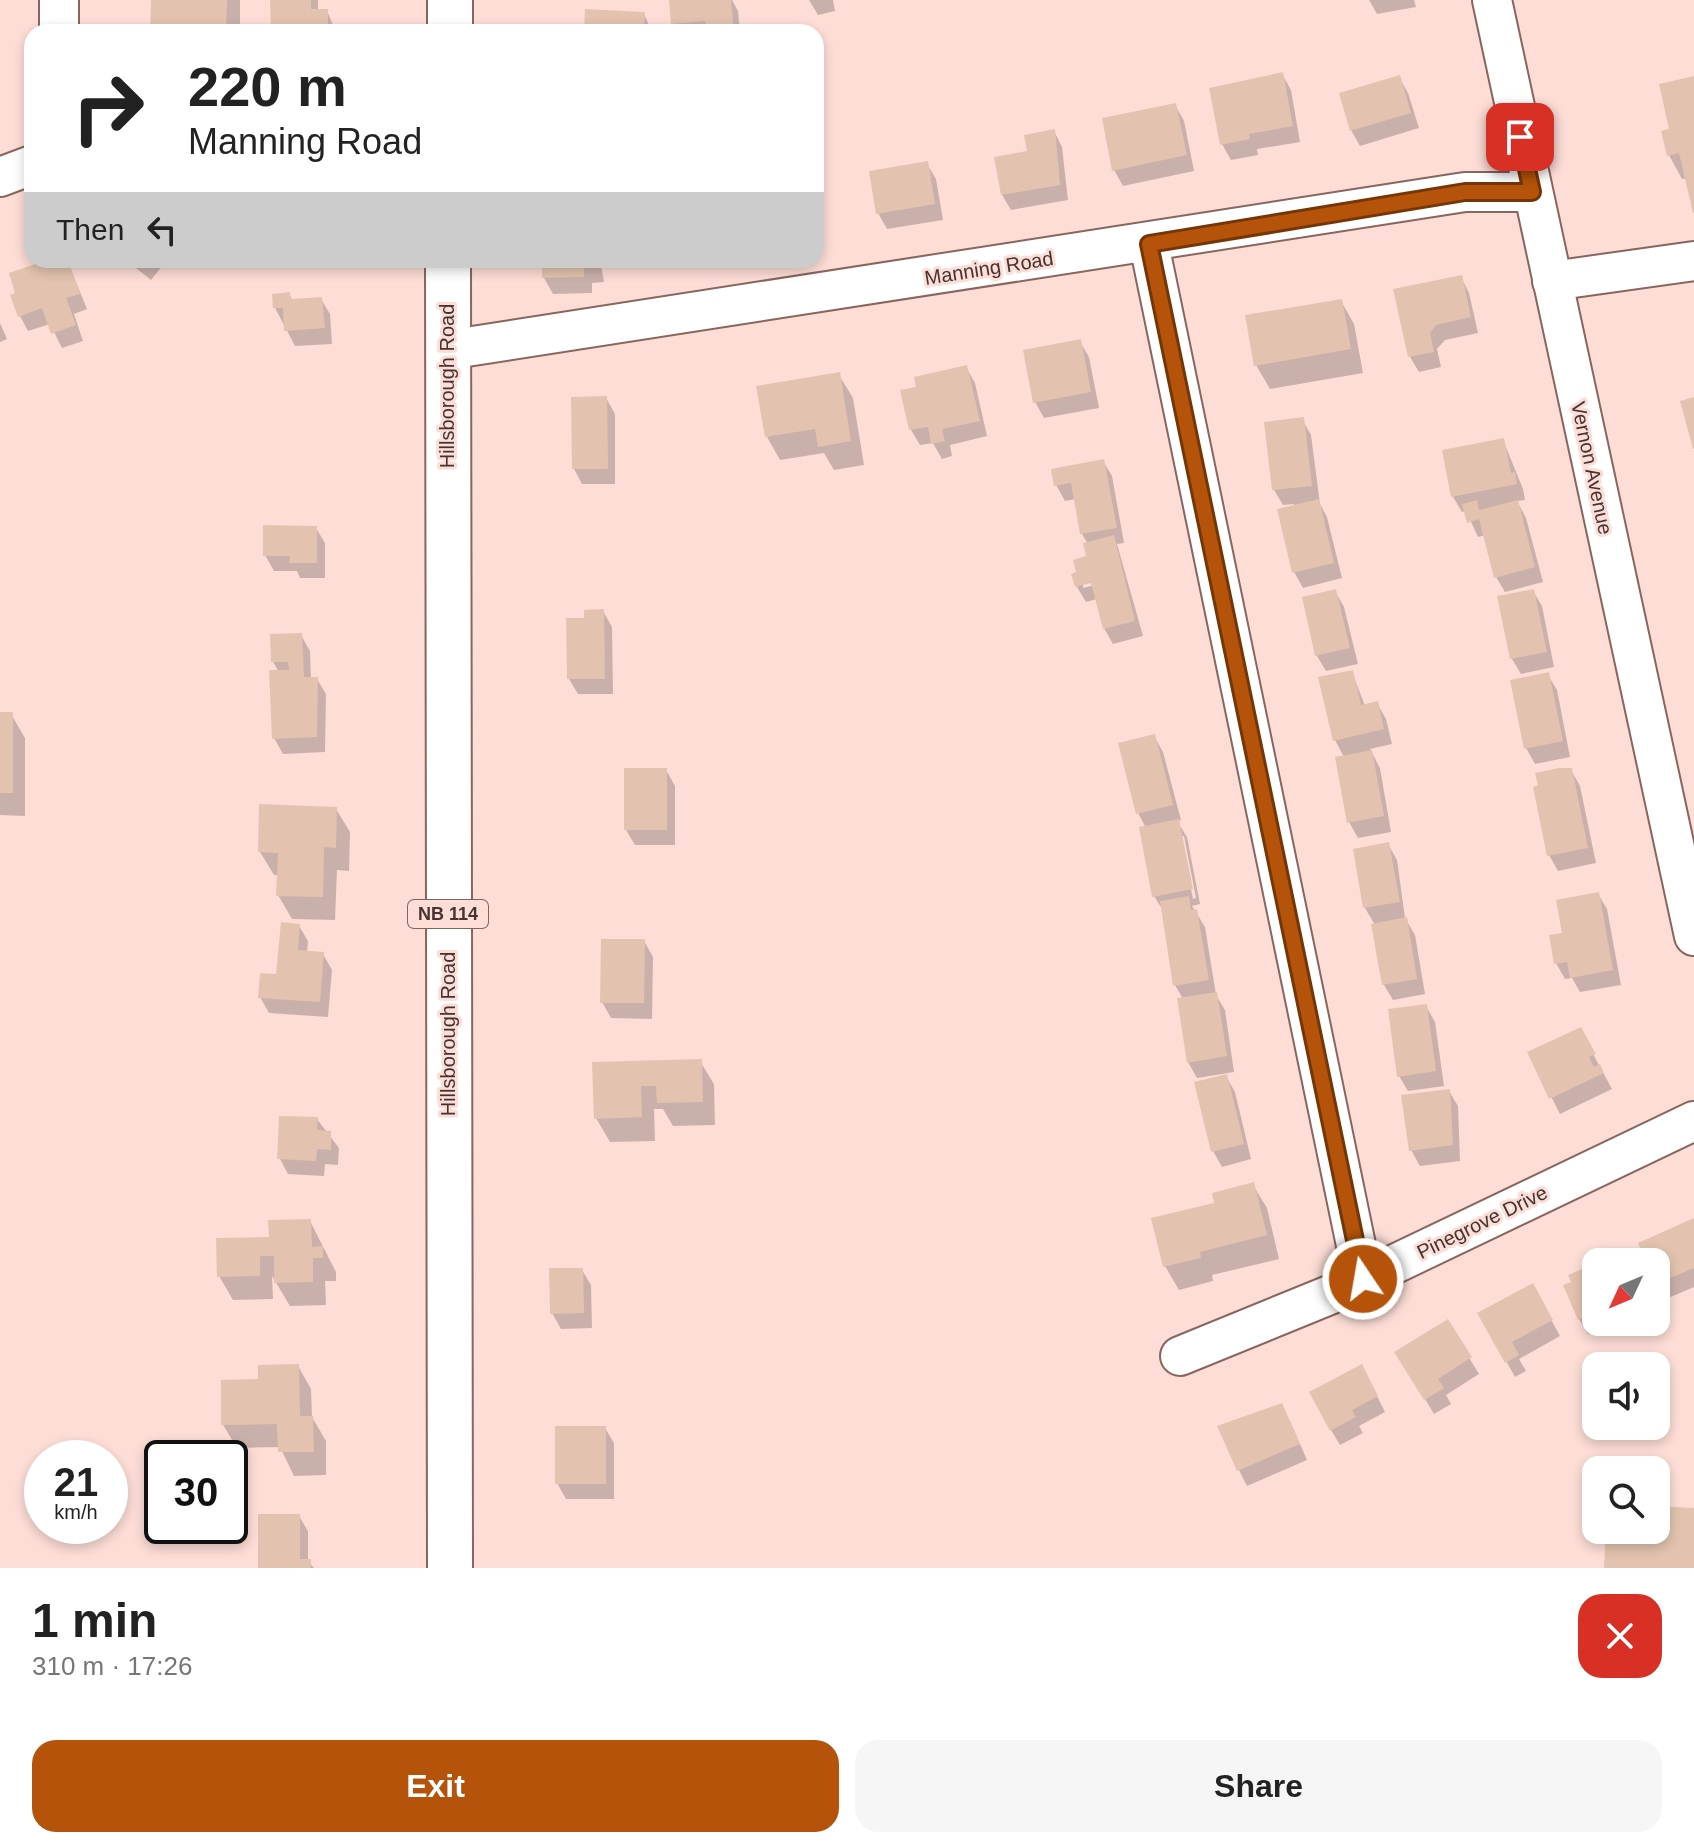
<!DOCTYPE html>
<meta charset="utf-8">
<style>
body{margin:0;font-family:Helvetica,sans-serif;background:#f6f6f6;color:#222;height:100vh;display:flex;flex-direction:column;font-size:30px;white-space:nowrap}
*{box-sizing:border-box;margin:0}
p{font-size:26px;color:#767676}
.icon{flex:none;width:44px;height:44px;fill:none;stroke:currentColor;stroke-width:2;stroke-linecap:round;stroke-linejoin:round}
.map{position:relative;height:1568px;overflow:hidden}
.panel{display:flex;flex-direction:column;background:#fff;flex:1}
.panel>*{flex:none}
.top-card{position:absolute;left:24px;top:24px;width:800px;height:244px;border-radius:24px;box-shadow:0 4px 12px #0003;background:#fff;color:#222;overflow:hidden}
.needle{width:52px;rotate:226deg}
.fabs{position:absolute;left:1582px;top:1248px;display:grid;gap:16px}
.fabs a{display:grid;place-items:center;width:88px;height:88px;border-radius:16px;background:#fff;box-shadow:0 4px 12px #0003;font-size:40px}
.speed{position:absolute;left:24px;top:1440px;display:flex;gap:16px;font-size:40px;font-weight:700;text-align:center}
.speed>*{display:grid;place-content:center;width:104px;height:104px;border-radius:50%;background:#fff;box-shadow:0 4px 12px #0003;line-height:1}
.speed small{font-size:20px;font-weight:400}
.speed .limit{border:4px solid #111;border-radius:12px;background:#fff;color:#111}
.pin{position:absolute;display:grid;place-items:center;width:68px;height:68px;color:#fff;margin:-34px;border-radius:16px;box-shadow:0 4px 12px #0006}
.me{position:absolute;width:88px;margin:-44px;rotate:348deg;stroke-linejoin:round;filter:drop-shadow(0 0 6px #0008)}
.turn{display:flex;align-items:center;gap:28px;height:168px;padding:0 32px;font-size:36px}
.turn .icon{width:104px;height:104px;stroke-width:2.5}
.turn b{display:block;font-size:56px;line-height:68px}
.then{display:flex;align-items:center;height:76px;padding:0 32px;background:#0003;gap:16px;font-size:30px}
.round{display:grid;place-items:center;flex:none;width:84px;height:84px;border-radius:24px;background:#f6f6f6}
.head{display:flex;align-items:center;justify-content:space-between;height:136px;padding:0 32px}
h1{font-size:48px;font-weight:700;line-height:60px}
.button{display:flex;gap:16px;margin-top:auto;padding:16px 32px}
.button a{flex:1;height:92px;border-radius:24px;background:#b45309;color:#fff;font-size:32px;font-weight:700;line-height:92px;text-align:center}
.button a+a{background:#f6f6f6;color:#222}
.map>svg:first-child{display:block}
.shadow{fill:#0003;fill-rule:evenodd}
.building{fill:#e3c3af}
.lines{fill:none;stroke-linecap:round;stroke-linejoin:round}
.minor-casing{stroke:#88665e;stroke-width:42}
.major-casing{stroke:#88665e;stroke-width:48}
.minor{stroke:#fff;stroke-width:38}
.major{stroke:#fff;stroke-width:44}
.route-casing{stroke:#753606;stroke-width:20}
.route{stroke:#b45309;stroke-width:14}
.labels{text-anchor:middle;stroke-width:6;stroke-linejoin:round;paint-order:stroke}
.shield{fill:#fdddd6;stroke:#7b6762;stroke-width:2}
.shield-label{font-size:18px;font-weight:bold;fill:#433431}
.street-label{font-size:20px;fill:#433431;stroke:#fdddd6}
</style>
<div class="map">
<svg width="1694" height="1568" viewBox="0 0 1694 1568">
<rect width="100%" height="100%" fill="#fdddd6"/>
<g class="shadow">
<polygon points="153,0 240,0 240,32 152,32"/>
<polygon points="272,0 318,0 318,11 327,11 336,32 273,32"/>
<polygon points="671,0 732,0 738,11 740,32 678,32 673,24"/>
<polygon points="809,0 833,0 835,11 818,15"/>
<polygon points="1369,0 1414,0 1416,7 1377,14"/>
<polygon points="644,14 652,32 586,32"/>
<polygon points="1282,74 1291,90 1300,142 1257,149 1258,155 1231,160 1222,144"/>
<polygon points="1399,77 1408,93 1419,128 1360,146 1351,130"/>
<polygon points="1694,78 1694,209 1687,178 1682,179 1669,155 1672,130"/>
<polygon points="1175,105 1184,121 1194,171 1123,186 1114,170"/>
<polygon points="1054,131 1062,147 1068,200 1011,210 1002,195 1029,153"/>
<polygon points="927,164 936,179 943,220 887,229 878,213"/>
<polygon points="53,260 67,260 87,309 74,314 83,341 62,348 50,324 28,331 20,316"/>
<polygon points="126,260 167,260 151,280"/>
<polygon points="544,260 600,260 604,282 592,283 592,293 553,294 544,278"/>
<polygon points="1461,277 1469,293 1478,333 1445,340 1437,349 1441,367 1419,372 1410,357"/>
<polygon points="289,294 293,301 321,299 330,314 332,344 295,346 275,308"/>
<polygon points="1341,301 1354,324 1363,373 1270,389 1256,365"/>
<polygon points="0,323 7,339 0,342"/>
<polygon points="1080,342 1089,357 1099,408 1044,418 1035,402"/>
<polygon points="966,367 975,383 987,436 950,445 952,456 942,459 933,443 920,445 911,430 903,392"/>
<polygon points="839,375 853,398 864,465 834,470 824,453 780,460 767,437"/>
<polygon points="606,398 615,414 615,484 582,484 574,469"/>
<polygon points="1302,419 1311,435 1320,504 1327,517 1342,578 1303,588 1294,572 1294,504 1283,505 1274,490 1266,424"/>
<polygon points="1503,440 1523,489 1525,500 1517,501 1526,518 1543,582 1505,592 1496,577 1486,535 1478,537 1466,511 1462,512 1453,497"/>
<path d="M1103,461L1112,476L1124,543L1117,544L1143,636L1113,644L1104,628L1097,599L1086,602L1077,587L1089,558L1088,544L1082,534L1076,499L1065,501L1056,485ZM1101,579L1102,583L1083,588V583Z"/>
<polygon points="316,528 325,543 325,578 300,578 297,571 274,571 265,555"/>
<polygon points="1335,591 1344,607 1358,664 1326,671 1317,656 1304,599"/>
<polygon points="1533,591 1542,606 1554,667 1521,674 1512,659"/>
<polygon points="603,611 612,627 613,694 578,694 569,679 586,620"/>
<polygon points="301,635 310,651 311,679 317,679 326,694 325,752 283,754 274,738 279,672 273,662"/>
<polygon points="1352,672 1365,706 1377,703 1386,719 1392,744 1370,749 1380,768 1391,832 1358,838 1349,822 1344,757 1335,740"/>
<polygon points="1548,675 1557,690 1570,757 1535,764 1526,748"/>
<polygon points="0,714 11,714 25,738 25,816 0,815"/>
<path d="M1154,736L1163,752L1181,820L1177,821L1187,837L1200,904L1192,906L1205,927L1216,995L1225,1010L1234,1072L1197,1078L1188,1062L1183,999L1175,985L1164,912L1154,896L1146,828L1138,813ZM1180,836H1184L1196,898L1193,899Z"/>
<polygon points="666,770 675,786 675,845 635,845 626,830"/>
<polygon points="1571,770 1580,786 1596,863 1558,871 1549,855"/>
<polygon points="336,809 350,832 349,871 337,870 335,920 292,919 278,895 279,875 274,875 260,852"/>
<polygon points="1388,844 1397,860 1405,918 1415,935 1425,994 1393,1000 1384,985 1375,925 1365,908"/>
<polygon points="1598,894 1607,909 1621,985 1580,992 1572,978 1565,979 1556,963 1564,935"/>
<polygon points="299,926 308,941 307,953 323,954 332,970 328,1017 269,1013 260,997 278,976"/>
<polygon points="644,941 653,957 652,1019 611,1018 602,1002"/>
<polygon points="1426,1006 1435,1022 1444,1086 1408,1091 1399,1076"/>
<polygon points="1580,1030 1612,1089 1560,1114 1529,1053"/>
<polygon points="700,1061 714,1084 715,1125 673,1126 663,1109 654,1109 655,1141 610,1142 596,1118 594,1064"/>
<polygon points="1226,1076 1235,1092 1251,1159 1222,1167 1213,1151"/>
<polygon points="1449,1091 1458,1106 1460,1161 1420,1166 1411,1150"/>
<polygon points="317,1119 339,1148 338,1165 325,1164 324,1176 288,1174 280,1159"/>
<polygon points="1253,1185 1267,1208 1279,1259 1212,1275 1213,1281 1179,1290 1165,1266 1217,1204"/>
<polygon points="310,1221 336,1272 336,1281 325,1281 326,1305 290,1306 272,1276 273,1299 233,1300 219,1276 271,1239"/>
<polygon points="1694,1221 1694,1287 1666,1299 1656,1280 1656,1262 1648,1262"/>
<polygon points="1596,1265 1596,1322 1619,1322 1588,1334 1579,1319"/>
<polygon points="582,1270 591,1285 592,1328 561,1329 552,1313"/>
<polygon points="1541,1301 1560,1336 1519,1359 1526,1371 1515,1377 1480,1314"/>
<polygon points="1447,1322 1479,1374 1446,1395 1451,1404 1434,1414 1397,1353"/>
<polygon points="298,1366 311,1389 312,1417 326,1441 326,1475 294,1476 280,1447 237,1448 223,1425 261,1381"/>
<polygon points="1370,1382 1385,1412 1359,1426 1363,1433 1340,1445 1331,1430"/>
<polygon points="1290,1421 1307,1460 1247,1486 1239,1470"/>
<polygon points="605,1428 614,1443 614,1499 566,1499 557,1483"/>
<polygon points="299,1516 308,1531 308,1561 314,1568 260,1568"/>
</g>
<g class="building">
<polygon points="151,0 227,0 226,32 150,32"/>
<polygon points="270,0 311,0 311,9 328,9 328,32 271,32"/>
<polygon points="669,0 731,0 734,32 707,32 705,21 671,24"/>
<polygon points="585,9 645,12 644,32 584,32"/>
<polygon points="1283,72 1293,126 1249,134 1250,139 1220,145 1209,88"/>
<polygon points="1400,75 1411,113 1350,131 1339,93"/>
<polygon points="1694,76 1694,213 1693,213 1679,153 1667,156 1661,131 1669,129 1659,84"/>
<polygon points="1176,103 1187,155 1112,171 1102,118"/>
<polygon points="1055,129 1060,185 1001,195 994,157 1027,151 1024,135"/>
<polygon points="928,161 935,204 876,214 869,171"/>
<polygon points="47,260 68,260 80,294 66,298 76,325 51,334 42,308 18,317 10,295 15,293 9,273"/>
<polygon points="542,260 596,260 596,267 584,267 584,277 542,278"/>
<polygon points="1462,275 1471,317 1436,325 1430,333 1434,352 1408,357 1393,289"/>
<polygon points="290,292 291,299 322,297 325,328 284,331 283,308 273,308 272,294"/>
<polygon points="1342,299 1351,349 1254,366 1245,315"/>
<polygon points="1081,339 1091,392 1033,403 1023,350"/>
<polygon points="967,365 980,421 942,429 945,441 931,444 928,427 909,430 900,390 916,387 914,377"/>
<polygon points="840,372 851,441 818,447 815,429 765,437 756,386"/>
<polygon points="607,396 608,469 572,469 571,397"/>
<polygon points="1694,397 1694,449 1693,449 1680,401"/>
<polygon points="1304,417 1312,486 1272,490 1264,422"/>
<polygon points="1504,438 1511,473 1515,472 1517,484 1451,497 1442,450"/>
<polygon points="1104,459 1117,528 1080,534 1071,483 1054,486 1051,469"/>
<polygon points="1319,499 1334,563 1292,573 1277,509"/>
<polygon points="1477,500 1479,510 1518,500 1535,567 1494,578 1479,519 1467,523 1462,504"/>
<polygon points="263,525 317,526 317,563 289,563 290,556 263,556"/>
<polygon points="1114,535 1135,621 1103,629 1091,583 1075,587 1071,574 1076,572 1073,560 1086,556 1083,543"/>
<polygon points="1336,589 1350,648 1315,656 1302,597"/>
<polygon points="1534,589 1547,652 1510,659 1497,596"/>
<polygon points="604,609 605,679 567,679 566,618 584,618 584,610"/>
<polygon points="302,633 304,677 318,677 317,737 272,739 269,670 289,670 288,662 271,662 270,634"/>
<polygon points="1353,670 1361,705 1378,701 1384,729 1333,741 1318,677"/>
<polygon points="1549,672 1563,741 1524,749 1510,680"/>
<rect x="0" y="712" width="13" height="81"/>
<polygon points="1155,734 1173,805 1136,814 1118,743"/>
<polygon points="1372,750 1384,816 1347,823 1335,757"/>
<rect x="624" y="768" width="43" height="62"/>
<polygon points="1559,768 1572,768 1588,848 1547,856 1533,787 1538,785 1535,773"/>
<polygon points="259,804 337,807 336,848 324,847 323,897 276,896 278,853 258,852"/>
<polygon points="1179,819 1193,889 1152,897 1139,827"/>
<polygon points="1389,842 1400,902 1363,908 1353,849"/>
<polygon points="1599,892 1613,970 1570,978 1567,962 1554,964 1549,935 1562,933 1556,900"/>
<polygon points="1189,896 1191,910 1197,909 1209,980 1173,986 1160,901"/>
<polygon points="1407,917 1417,979 1382,985 1371,924"/>
<polygon points="281,922 300,924 298,950 324,952 320,1002 258,998 260,973 276,974"/>
<polygon points="601,939 645,939 644,1003 600,1003"/>
<polygon points="1217,992 1227,1056 1187,1063 1177,998"/>
<polygon points="1427,1004 1436,1071 1397,1077 1388,1009"/>
<polygon points="1581,1027 1596,1054 1589,1057 1594,1067 1600,1064 1604,1073 1549,1099 1527,1052"/>
<polygon points="702,1059 703,1102 657,1103 656,1086 641,1086 642,1117 594,1119 592,1062"/>
<polygon points="1227,1074 1244,1144 1211,1152 1194,1082"/>
<polygon points="1450,1089 1453,1145 1409,1151 1401,1095"/>
<polygon points="279,1116 318,1117 317,1130 331,1131 331,1150 317,1149 316,1161 277,1159"/>
<polygon points="1254,1182 1267,1235 1200,1252 1201,1258 1163,1267 1151,1218 1214,1203 1212,1193"/>
<polygon points="1694,1218 1694,1268 1656,1284 1656,1262 1646,1262 1638,1243"/>
<polygon points="311,1219 312,1247 323,1246 323,1258 313,1258 313,1282 274,1283 274,1256 260,1256 260,1276 217,1277 216,1238 269,1237 268,1220"/>
<polygon points="1625,1251 1629,1262 1599,1262"/>
<polygon points="1596,1263 1596,1312 1578,1320 1563,1285 1571,1282 1568,1275"/>
<polygon points="549,1268 583,1268 584,1313 550,1314"/>
<polygon points="1533,1283 1553,1320 1512,1342 1519,1355 1505,1363 1477,1313"/>
<polygon points="1448,1319 1472,1357 1438,1379 1444,1388 1424,1400 1394,1352"/>
<polygon points="299,1364 300,1416 313,1416 314,1452 278,1452 277,1424 221,1425 221,1380 258,1379 258,1365"/>
<polygon points="1362,1364 1378,1396 1352,1410 1356,1417 1330,1431 1309,1392"/>
<polygon points="1282,1403 1300,1444 1237,1471 1217,1426"/>
<rect x="555" y="1426" width="51" height="58"/>
<polygon points="1656,1506 1694,1508 1694,1568 1604,1568 1606,1530 1656,1530"/>
<polygon points="258,1514 300,1514 300,1559 311,1559 311,1568 258,1568"/>
</g>
<g class="lines">
<g class="minor-casing">
<g id="minor">
<polyline points="1492,0 1694,936"/>
<polyline points="59,32 59,0"/>
<polyline points="0,177 32,165"/>
<polyline points="1149,244 1363,1279"/>
<polyline points="1552,281 1694,261"/>
<polyline points="447,350 1465,192 1532,192"/>
<polyline points="1180,1356 1332,1294 1694,1121"/>
</g>
</g>
<g class="major-casing">
<g id="major">
<polyline points="450,32 450,0"/>
<polyline points="448,260 450,1568"/>
</g>
</g>
<use href="#minor" class="minor"/>
<use href="#major" class="major"/>
</g>
<g class="lines">
<g class="route-casing">
<polyline id="route" points="1363,1279 1149,244 1465,192 1532,192 1520,137"/>
</g>
<use href="#route" class="route"/>
</g>
<g class="labels">
<rect class="shield" x="408" y="900" width="80" height="28" rx="6"/>
<g class="shield-label">
<text x="448" y="920">NB 114</text>
</g>
<g class="street-label">
<text transform="translate(989 268) rotate(-9)" y="7">Manning Road</text>
<text transform="translate(447 386) rotate(-90)" y="7">Hillsborough Road</text>
<text transform="translate(1592 468) rotate(78)" y="7">Vernon Avenue</text>
<text transform="translate(448 1034) rotate(-90)" y="7">Hillsborough Road</text>
<text transform="translate(1482 1222) rotate(-26)" y="7">Pinegrove Drive</text>
</g>
</g>
</svg>
<div class="fabs">
<a><svg class="needle" viewBox="-14 -14 28 28"><path d="M0-13l5 13h-10z" fill="#e53935"/><path d="M0 13l5-13h-10z" fill="#767676"/></svg></a>
<a><svg class="icon" aria-label="sound" viewBox="0 0 24 24"><path d="M4 9h4l5-4v14l-5-4H4zM17 9q2 3 0 6"/></svg></a>
<a><svg class="icon" aria-label="search" viewBox="0 0 24 24"><circle cx="10" cy="10" r="6"/><path d="M15 15l6 6"/></svg></a>
</div>
<div class="speed"><div>21<small>km/h</small></div><div class="limit">30</div></div>
<div class="pin" style="left:1520px;top:137px;background:#d93025"><svg class="icon" aria-label="arrive" viewBox="0 0 24 24"><path d="M6 21V4h12l-3 4 3 4H6"/></svg></div>
<svg class="me" style="left:1363px;top:1279px" viewBox="-20 -20 40 40"><circle r="17" fill="#b45309" stroke="#fff" stroke-width="3"/><path d="M0-11L8 9 0 5-8 9z" fill="#fff"/></svg>
<div class="top-card">
<div class="turn"><svg class="icon" aria-label="right" viewBox="0 0 24 24"><path d="M7 20v-9h11M14 6l5 5-5 5"/></svg><div><b>220 m</b>Manning Road</div></div>
<div class="then">Then<svg class="icon" aria-label="left" viewBox="0 0 24 24"><path d="M17 20v-9H6M10 6l-5 5 5 5"/></svg></div>
</div>
</div>
<section class="panel">
<div class="head"><div><h1>1 min</h1><p>310 m · 17:26</p></div><a class="round" style="background:#d93025;color:#fff"><svg class="icon" aria-label="close" viewBox="0 0 24 24"><path d="M6 6l12 12M18 6L6 18"/></svg></a></div>
<div class="button"><a>Exit</a><a>Share</a></div>
</section>
